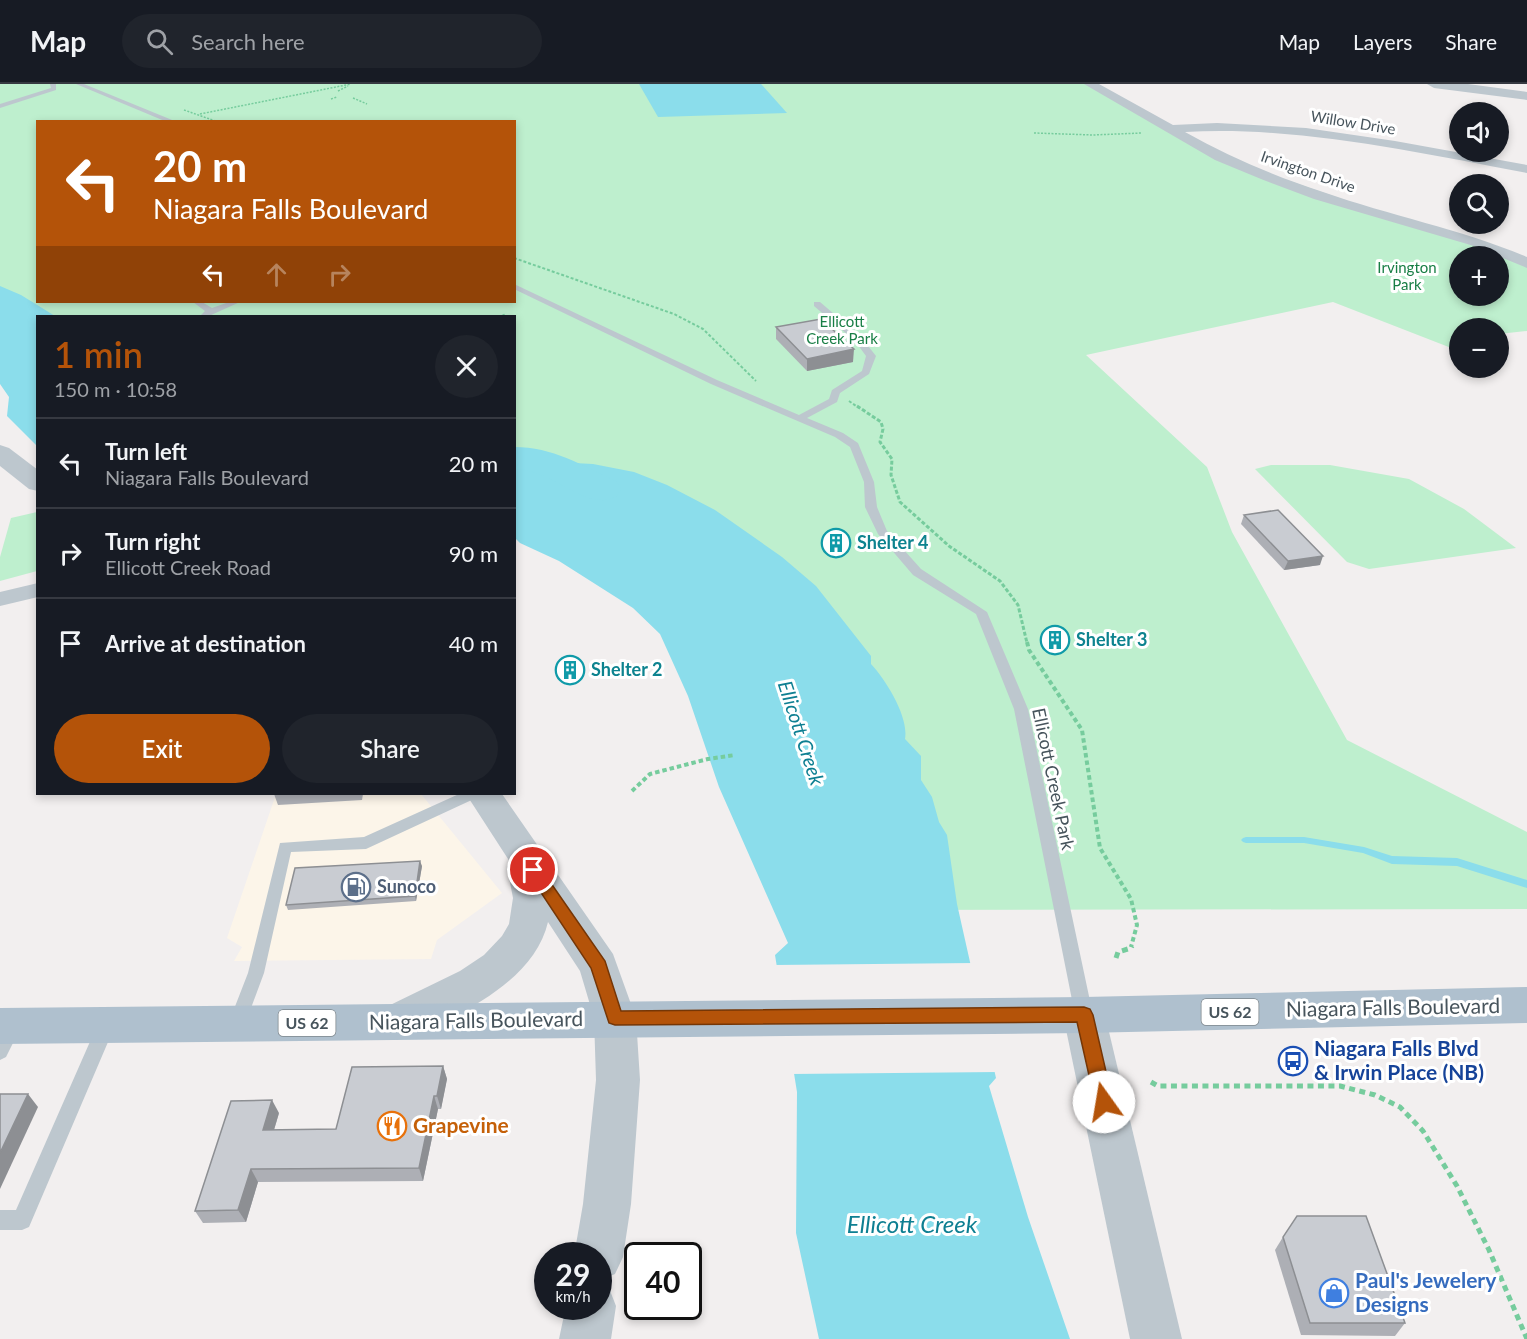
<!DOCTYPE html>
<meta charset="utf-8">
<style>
body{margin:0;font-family:Lato,sans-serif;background:#20242c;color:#f1f3f6;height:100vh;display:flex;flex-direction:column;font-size:22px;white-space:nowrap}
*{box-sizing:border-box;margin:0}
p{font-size:20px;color:#9ea1a6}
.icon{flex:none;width:33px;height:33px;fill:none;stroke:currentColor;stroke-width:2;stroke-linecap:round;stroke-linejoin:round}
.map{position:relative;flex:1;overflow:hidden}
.drawer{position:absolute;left:36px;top:231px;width:480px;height:480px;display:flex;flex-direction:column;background:#171b24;border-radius:0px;box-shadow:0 3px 9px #0003}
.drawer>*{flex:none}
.hud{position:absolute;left:36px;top:36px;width:480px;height:183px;border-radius:0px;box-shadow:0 3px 9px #0003;background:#b45309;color:#fff;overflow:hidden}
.controls{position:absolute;left:1449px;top:18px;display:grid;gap:12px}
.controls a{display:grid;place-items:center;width:60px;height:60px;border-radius:50%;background:#171b24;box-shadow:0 3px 9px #0003;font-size:30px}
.speed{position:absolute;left:534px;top:1158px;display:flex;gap:12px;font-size:30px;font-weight:700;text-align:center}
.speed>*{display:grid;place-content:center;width:78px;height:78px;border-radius:50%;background:#171b24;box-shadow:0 3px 9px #0003;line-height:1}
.speed small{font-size:15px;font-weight:400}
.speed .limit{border:3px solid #111;border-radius:9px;background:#fff;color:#111}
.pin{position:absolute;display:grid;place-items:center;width:51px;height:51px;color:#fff;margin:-26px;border:3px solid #fff;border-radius:50%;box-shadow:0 2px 6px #0007}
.me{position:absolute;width:66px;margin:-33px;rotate:347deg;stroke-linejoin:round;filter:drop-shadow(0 0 4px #0008)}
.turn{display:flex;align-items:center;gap:21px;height:126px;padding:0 18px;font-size:27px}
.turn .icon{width:78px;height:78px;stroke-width:2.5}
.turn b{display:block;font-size:42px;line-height:51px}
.lanes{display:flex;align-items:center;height:57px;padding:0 18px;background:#0003;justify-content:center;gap:30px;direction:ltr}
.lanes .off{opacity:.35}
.round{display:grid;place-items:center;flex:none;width:63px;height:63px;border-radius:32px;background:#20242c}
.summary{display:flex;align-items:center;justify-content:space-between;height:102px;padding:0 18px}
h1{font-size:36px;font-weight:600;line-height:45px;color:#b45309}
.cta{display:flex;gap:12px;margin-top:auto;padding:12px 18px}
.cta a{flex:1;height:69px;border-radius:36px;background:#b45309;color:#fff;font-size:24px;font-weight:600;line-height:69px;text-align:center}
.cta a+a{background:#20242c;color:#f1f3f6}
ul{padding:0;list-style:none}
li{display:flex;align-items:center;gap:18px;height:90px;padding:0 18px;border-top:2px solid #363941}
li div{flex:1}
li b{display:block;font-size:22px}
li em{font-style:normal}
header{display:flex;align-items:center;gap:36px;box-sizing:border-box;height:84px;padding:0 30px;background:#171b24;border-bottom:2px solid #363941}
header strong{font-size:28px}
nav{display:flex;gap:33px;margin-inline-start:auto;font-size:21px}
.search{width:420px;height:54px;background:#20242c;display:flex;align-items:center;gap:15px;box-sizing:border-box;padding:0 21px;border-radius:33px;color:#9ea1a6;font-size:22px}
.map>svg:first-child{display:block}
.commercial{fill:#fcf5e9}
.green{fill:#beefce;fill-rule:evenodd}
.water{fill:#8bddeb}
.pier{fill:#f2efef}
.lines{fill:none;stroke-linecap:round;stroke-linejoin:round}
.stream{fill:#8bddeb;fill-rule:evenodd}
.river{fill:#8bddeb;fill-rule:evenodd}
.path-far4{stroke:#76cc9d;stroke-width:1.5;stroke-dasharray:2 1.5;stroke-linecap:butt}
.path-far3{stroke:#76cc9d;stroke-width:2;stroke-dasharray:3 2;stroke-linecap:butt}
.path-far2{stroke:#76cc9d;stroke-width:3;stroke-dasharray:4 2;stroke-linecap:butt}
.path-far1{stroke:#76cc9d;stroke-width:4;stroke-dasharray:4.5 3;stroke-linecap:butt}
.path{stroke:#76cc9d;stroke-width:5;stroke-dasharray:6 4.5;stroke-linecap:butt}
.service{fill:#bdc7ce;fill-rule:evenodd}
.minor{fill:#bdc7ce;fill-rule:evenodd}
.tertiary{fill:#bdc7ce;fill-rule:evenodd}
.primary{fill:#afc0ce;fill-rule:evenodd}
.wall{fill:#adafb5}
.shaded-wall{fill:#8d8f93}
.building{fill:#c9ccd2;stroke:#8d8f93;stroke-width:1.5}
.route{fill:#b45309;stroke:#753606;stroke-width:1.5}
.labels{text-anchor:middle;stroke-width:6;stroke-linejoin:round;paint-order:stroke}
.far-street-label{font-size:15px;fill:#47545c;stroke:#fff}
.far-park-label{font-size:15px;fill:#187e45;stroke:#fff}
.shield{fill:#fff;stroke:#7e878d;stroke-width:1.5}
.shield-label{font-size:16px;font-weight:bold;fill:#47545c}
.culture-label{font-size:18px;font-weight:bold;fill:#0d838f;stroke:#fff;text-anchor:start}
.street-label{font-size:18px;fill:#47545c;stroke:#fff}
.service-label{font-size:18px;font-weight:bold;fill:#4e5e75;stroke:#fff;text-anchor:start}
.water-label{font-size:20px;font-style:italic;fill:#0e7f92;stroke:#fff}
.near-street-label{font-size:21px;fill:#47545c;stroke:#fff}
.near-transit-label{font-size:21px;font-weight:bold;fill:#164399;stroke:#fff;text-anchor:start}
.near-food-label{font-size:21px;font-weight:bold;fill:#c56008;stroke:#fff;text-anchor:start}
.near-shop-label{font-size:21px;font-weight:bold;fill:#366cbe;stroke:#fff;text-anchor:start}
.near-water-label{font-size:24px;font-style:italic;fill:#0e7f92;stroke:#fff}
</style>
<header>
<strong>Map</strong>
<div class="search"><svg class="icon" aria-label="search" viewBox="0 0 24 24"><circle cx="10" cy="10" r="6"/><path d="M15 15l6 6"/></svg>Search here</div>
<nav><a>Map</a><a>Layers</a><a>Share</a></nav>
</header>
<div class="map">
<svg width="1527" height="1255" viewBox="0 0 1527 1255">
<rect width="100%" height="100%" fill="#f2efef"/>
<polygon class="commercial" points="276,710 421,710 502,809 437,856 431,875 234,877 242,863 227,854"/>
<g class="green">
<path d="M0,0H1090L1220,73L1527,179V247L1499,250L1498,244H1460L1459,267L1333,218L1086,271L1207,383L1232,448L1347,656L1527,748V825L846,826L738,470L536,374H515L514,232H38L0,205ZM38,38H514V218H38ZM1460,172H1498V212H1460Z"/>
<polygon points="1271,381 1330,381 1409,395 1464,425 1516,464 1369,485 1347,478 1255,385"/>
<polygon points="37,428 37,487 0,497 0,473 11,434"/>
</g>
<g class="water">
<polygon points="639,0 761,0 787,29 658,33"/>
<polygon points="0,202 21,211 55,232 38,232 37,362 7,332 9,313 0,300"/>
<path d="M515,376L593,380L634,388L667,401L715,426L782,473L816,502L871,572V580C886,596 909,633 905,655L921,672V696L932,713L939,738L947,751L957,820L996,994L989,1002L1028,1133L1070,1255H819L796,1149L797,1008L775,871L788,859L719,703L688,612L660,550L633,524L559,477L520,459L515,454Z"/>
</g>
<polygon class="pier" points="974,879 998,988 791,990 774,881"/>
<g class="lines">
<polygon class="stream" points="1246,753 1304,753 1364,763 1392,772 1457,774 1527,796 1527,804 1457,782 1392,780 1363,769 1304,759 1246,759 1243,758 1241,756 1243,754"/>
<path class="river" d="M514,363C553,363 581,381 616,397L621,405L616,413C612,414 606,417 602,416C575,416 548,385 514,385Z"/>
<g class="path-far4">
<polyline points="338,7 348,2"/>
<polyline points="353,14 367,20"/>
<polyline points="331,15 337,13"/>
<polyline points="184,26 218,38"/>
<polyline points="200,30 351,0"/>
<polyline points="1034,49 1093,51 1141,49"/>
</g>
<g class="path-far3">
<polyline points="514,174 674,230 703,245 756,297"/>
<polyline points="502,232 506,230"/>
<polyline points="849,317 859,324"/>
</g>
<polyline class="path-far2" points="857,322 881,338 883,345 880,358 892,375 891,391 900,418 949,462 1000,497 1018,521 1027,559"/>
<g class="path-far1">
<polyline points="1027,558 1029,566 1082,646 1100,764 1131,815 1137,841 1131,863"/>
<polyline points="632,707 650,690 708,675 735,671"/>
</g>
<g class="path">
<polyline points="1116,874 1118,868 1131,864 1132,862"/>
<polyline points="1151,998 1158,1002 1340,1002 1375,1011 1400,1023 1423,1047 1457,1102 1489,1166 1527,1255"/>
</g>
<g class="service">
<polygon points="50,0 56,0 56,6 0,24 0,20 51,4"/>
<polygon points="76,0 84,0 177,38 167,38"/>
<polygon points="514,200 717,296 799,331 829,315 832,306 862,287 866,272 855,257 814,222 814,218 820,218 861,253 876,272 869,290 840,309 837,318 807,334 843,349 858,359 874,398 877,423 887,447 921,485 987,528 1028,625 1093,931 1090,936 1084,938 1078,936 1075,931 1014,625 976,530 913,491 878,450 865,423 864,398 850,363 835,353 711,300 514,205"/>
<polygon points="193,218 202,218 212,224 229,218 240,218 209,232 200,232 205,227"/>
<polygon points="459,710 478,710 476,714 366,765 291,768 264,889 244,943 238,945 232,943 229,938 248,889 280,759 364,753"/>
<polygon points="105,937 111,939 114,944 29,1143 22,1146 0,1146 0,1126 16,1126 96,944 99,939"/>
<polygon points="11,938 17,940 20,945 6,973 0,976 0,950 5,940"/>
</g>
<g class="minor">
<path d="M1084,0H1099L1173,41L1217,39L1306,44L1395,57L1527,81V89C1414,68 1301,42 1185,48C1229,73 1275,92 1323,108C1391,132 1461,145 1527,173V184L1474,162L1314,115L1261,95L1215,76Z"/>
<polygon points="38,499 38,513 0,522 0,508"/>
</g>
<g class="tertiary">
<polygon points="1427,0 1468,0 1527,8 1527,16 1434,4"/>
<polygon points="0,361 9,364 38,386 38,407 29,405 0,382"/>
<path d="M466,710H502L613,870L636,934L640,996L631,1120L623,1173L615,1190L598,1197V1172H574L583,1120L596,996L594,934L580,887L548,838C534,900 451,937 397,956L382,951L376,938L382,925L460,887L484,871L502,852L509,840L513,814L507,783L510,778Z"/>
<polygon points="1084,913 1099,918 1105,931 1182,1255 1130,1255 1063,931 1069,918"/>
<polygon points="598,1200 609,1204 616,1222 611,1255 559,1255 566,1222 598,1222"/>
</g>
<polygon class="primary" points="1527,903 1527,939 1084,949 0,960 0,924 1084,913"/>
</g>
<g class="wall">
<polygon points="776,243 853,278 807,287 776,255"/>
<polygon points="1244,431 1320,481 1284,486 1241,440"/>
<polygon points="274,710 363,710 362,716 278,721"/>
<polygon points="422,782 416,817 288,826 286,821"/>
<polygon points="443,982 447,995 441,1025 438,1025 423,1097 258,1098 246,1138 203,1139 195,1127 279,1029 274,1046 336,1045"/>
<polygon points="1283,1153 1405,1239 1395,1252 1301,1251 1275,1166"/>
</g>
<g class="shaded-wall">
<polygon points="854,265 853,278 807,287 807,275"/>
<polygon points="1323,472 1320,481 1284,486 1288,477"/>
<polygon points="420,777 422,782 416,817 415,812"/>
<polygon points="443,982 447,995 441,1025 437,1012"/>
<polygon points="28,1010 38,1023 0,1105 0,1069"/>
<polygon points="434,1012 438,1025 423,1097 419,1084"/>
<polygon points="272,1016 279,1029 270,1059 263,1046"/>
<polygon points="251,1085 258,1098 246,1138 238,1126"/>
</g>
<g class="building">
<polygon points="821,235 854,265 807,275 776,243"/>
<polygon points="1278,426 1323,472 1288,477 1244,431"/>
<polygon points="420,777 415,812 286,821 295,784"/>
<polygon points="443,982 437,1012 434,1012 419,1084 251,1085 238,1126 195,1127 231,1017 272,1016 263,1046 336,1045 352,983"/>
<polygon points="0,1010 28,1010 0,1069"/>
<polygon points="1297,1132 1366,1132 1405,1239 1310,1239 1283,1153"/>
</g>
<polygon class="route" points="533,780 539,782 605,877 621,927 1084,923 1090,925 1093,931 1113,1018 1111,1024 1104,1027 1098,1024 1095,1018 1077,938 615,941 609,939 591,884 526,786 528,782"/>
<defs>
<g id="building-ring" transform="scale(1.5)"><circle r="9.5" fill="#fff" stroke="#0f9aa8" stroke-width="1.5"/><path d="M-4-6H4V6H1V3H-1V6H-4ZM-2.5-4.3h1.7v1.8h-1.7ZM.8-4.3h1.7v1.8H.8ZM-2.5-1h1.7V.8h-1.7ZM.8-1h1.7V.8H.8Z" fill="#0f9aa8"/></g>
<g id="fuel-ring" transform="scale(1.5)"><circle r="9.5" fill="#fff" stroke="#5c6f8a" stroke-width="1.5"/><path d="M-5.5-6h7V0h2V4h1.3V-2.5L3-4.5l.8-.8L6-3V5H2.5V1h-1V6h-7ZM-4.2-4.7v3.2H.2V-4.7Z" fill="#5c6f8a"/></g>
<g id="bus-ring" transform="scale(1.5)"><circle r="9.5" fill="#fff" stroke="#1a4fb4" stroke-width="1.5"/><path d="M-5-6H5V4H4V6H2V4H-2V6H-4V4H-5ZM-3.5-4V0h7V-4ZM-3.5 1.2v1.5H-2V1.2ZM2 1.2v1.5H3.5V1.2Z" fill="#1a4fb4"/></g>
<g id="restaurant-ring" transform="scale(1.5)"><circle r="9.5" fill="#fff" stroke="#e8710a" stroke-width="1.5"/><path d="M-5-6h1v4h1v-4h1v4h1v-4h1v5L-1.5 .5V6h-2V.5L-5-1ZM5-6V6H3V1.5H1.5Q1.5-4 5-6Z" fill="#e8710a"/></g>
<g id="shop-ring" transform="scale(1.5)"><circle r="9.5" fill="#fff" stroke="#3f7fe0" stroke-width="1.5"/><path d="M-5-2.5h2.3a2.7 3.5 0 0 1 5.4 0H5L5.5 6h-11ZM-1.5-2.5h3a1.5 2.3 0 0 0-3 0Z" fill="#3f7fe0"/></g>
</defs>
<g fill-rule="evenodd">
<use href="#building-ring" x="836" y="459"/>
<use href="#building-ring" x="1055" y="556"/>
<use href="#building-ring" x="570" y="586"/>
<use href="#fuel-ring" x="356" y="803"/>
<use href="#bus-ring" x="1293" y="977"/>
<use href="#restaurant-ring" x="392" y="1042"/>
<use href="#shop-ring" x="1334" y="1209"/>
</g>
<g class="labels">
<g class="far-street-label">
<text transform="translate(1353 39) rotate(9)" y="5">Willow Drive</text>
<text transform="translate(1308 88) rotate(19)" y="5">Irvington Drive</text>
</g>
<g class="far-park-label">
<text x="1407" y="189">Irvington<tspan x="1407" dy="17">Park</tspan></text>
<text x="842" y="243">Ellicott<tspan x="842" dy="17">Creek Park</tspan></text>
</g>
<g class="shield">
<rect x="1201.5" y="915" width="57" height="26" rx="4.5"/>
<rect x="278.5" y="926" width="57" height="26" rx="4.5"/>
</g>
<g class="shield-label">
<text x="1230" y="934">US 62</text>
<text x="307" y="945">US 62</text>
</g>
<g class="culture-label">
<text x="857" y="465">Shelter 4</text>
<text x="1076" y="562">Shelter 3</text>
<text x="591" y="592">Shelter 2</text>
</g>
<g class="street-label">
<text transform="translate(1053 695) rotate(78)" y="6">Ellicott Creek Park</text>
</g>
<g class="service-label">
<text x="377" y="809">Sunoco</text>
</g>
<g class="water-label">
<text transform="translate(801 649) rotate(72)" y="7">Ellicott Creek</text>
</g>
<g class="near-street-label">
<text transform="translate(1393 924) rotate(-1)" y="7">Niagara Falls Boulevard</text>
<text transform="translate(476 937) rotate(-1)" y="7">Niagara Falls Boulevard</text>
</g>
<g class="near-transit-label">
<text x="1314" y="972">Niagara Falls Blvd<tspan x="1314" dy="24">&amp; Irwin Place (NB)</tspan></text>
</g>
<g class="near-food-label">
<text x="413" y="1049">Grapevine</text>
</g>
<g class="near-shop-label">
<text x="1355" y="1204">Paul's Jewelery<tspan x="1355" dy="24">Designs</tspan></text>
</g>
<g class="near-water-label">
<text x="912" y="1149">Ellicott Creek</text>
</g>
</g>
</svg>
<div class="controls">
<a><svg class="icon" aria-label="sound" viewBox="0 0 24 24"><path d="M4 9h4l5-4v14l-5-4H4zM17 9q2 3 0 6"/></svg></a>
<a><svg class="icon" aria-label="search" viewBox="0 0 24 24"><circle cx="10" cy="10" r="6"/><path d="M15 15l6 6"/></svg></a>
<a>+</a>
<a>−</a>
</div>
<div class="speed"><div>29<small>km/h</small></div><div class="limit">40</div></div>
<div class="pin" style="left:533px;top:786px;background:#d93025"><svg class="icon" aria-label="arrive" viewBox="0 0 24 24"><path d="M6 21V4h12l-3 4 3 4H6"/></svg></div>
<svg class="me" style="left:1104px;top:1018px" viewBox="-20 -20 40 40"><circle r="19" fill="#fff"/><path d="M0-13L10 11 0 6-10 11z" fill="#b45309"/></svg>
<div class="hud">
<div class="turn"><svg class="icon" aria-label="left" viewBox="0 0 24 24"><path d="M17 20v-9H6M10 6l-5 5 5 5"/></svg><div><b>20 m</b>Niagara Falls Boulevard</div></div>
<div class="lanes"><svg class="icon" aria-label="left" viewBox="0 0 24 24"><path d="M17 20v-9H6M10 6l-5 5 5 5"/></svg><svg class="icon off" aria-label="ahead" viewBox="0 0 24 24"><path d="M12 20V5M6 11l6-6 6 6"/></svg><svg class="icon off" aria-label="right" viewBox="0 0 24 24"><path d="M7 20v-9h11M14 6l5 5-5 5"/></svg></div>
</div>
<section class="drawer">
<div class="summary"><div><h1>1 min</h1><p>150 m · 10:58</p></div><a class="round"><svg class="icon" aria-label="close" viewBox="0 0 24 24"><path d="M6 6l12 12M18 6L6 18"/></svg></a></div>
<ul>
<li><svg class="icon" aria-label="left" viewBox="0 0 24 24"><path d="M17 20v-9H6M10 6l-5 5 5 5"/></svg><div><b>Turn left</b><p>Niagara Falls Boulevard</p></div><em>20 m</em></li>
<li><svg class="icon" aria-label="right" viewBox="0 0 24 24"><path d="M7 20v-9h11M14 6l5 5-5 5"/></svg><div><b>Turn right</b><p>Ellicott Creek Road</p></div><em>90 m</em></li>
<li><svg class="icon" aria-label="arrive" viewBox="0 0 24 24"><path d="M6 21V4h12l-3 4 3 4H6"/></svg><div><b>Arrive at destination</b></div><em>40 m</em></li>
</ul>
<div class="cta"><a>Exit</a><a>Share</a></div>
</section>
</div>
